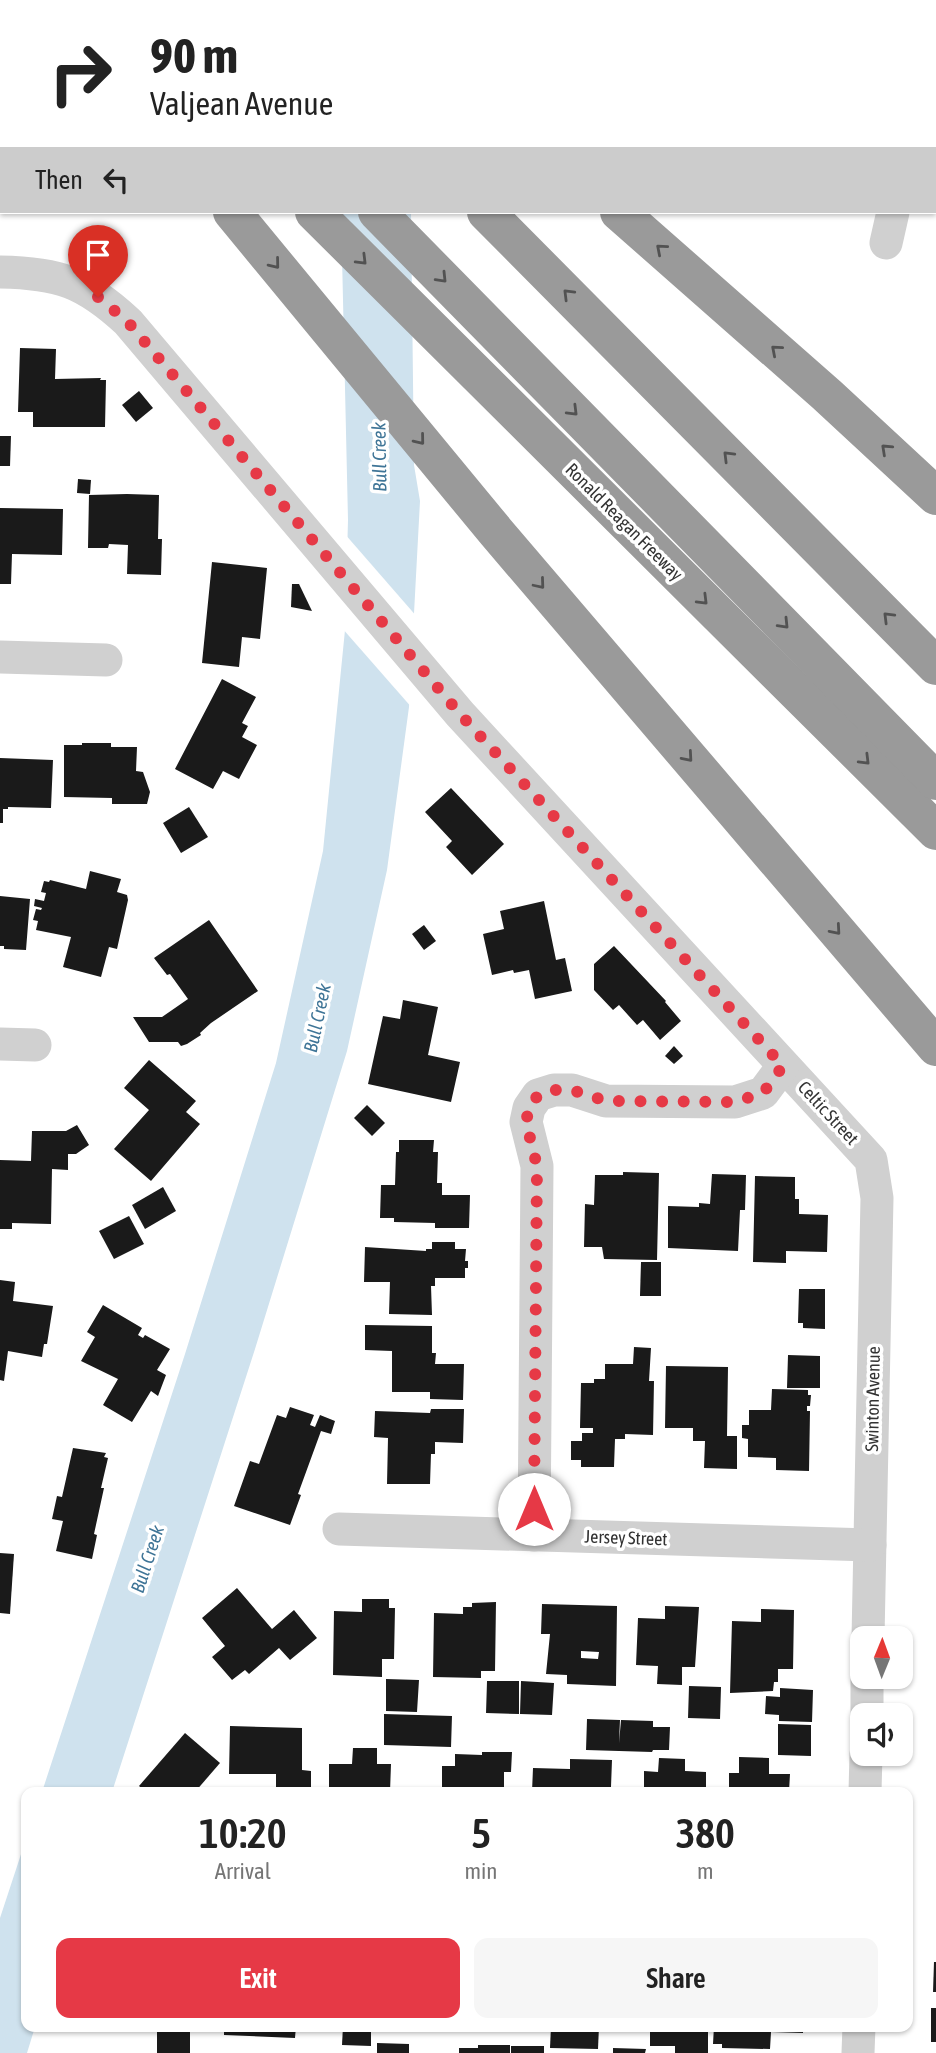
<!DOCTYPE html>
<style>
body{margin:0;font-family:"Asap Condensed",sans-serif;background:#f6f6f6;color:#222;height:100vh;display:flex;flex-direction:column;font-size:26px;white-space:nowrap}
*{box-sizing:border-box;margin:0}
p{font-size:23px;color:#767676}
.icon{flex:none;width:38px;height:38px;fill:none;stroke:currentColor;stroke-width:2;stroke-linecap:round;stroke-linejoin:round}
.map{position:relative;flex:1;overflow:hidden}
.details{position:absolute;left:21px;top:1787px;width:892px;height:245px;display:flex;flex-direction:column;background:#fff;border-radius:14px;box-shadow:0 2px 5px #0004}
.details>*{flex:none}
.banner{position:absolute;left:0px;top:0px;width:936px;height:214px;box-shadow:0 2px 5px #0004;background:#fff;color:#222;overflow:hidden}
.needle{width:46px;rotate:1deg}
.tools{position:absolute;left:850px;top:1626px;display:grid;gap:14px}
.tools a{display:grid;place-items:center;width:63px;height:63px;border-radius:14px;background:#fff;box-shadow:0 2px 5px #0004;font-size:35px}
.pin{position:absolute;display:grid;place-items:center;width:60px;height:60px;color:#fff;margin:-72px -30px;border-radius:50% 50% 50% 0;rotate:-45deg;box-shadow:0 0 7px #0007}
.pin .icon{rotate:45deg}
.me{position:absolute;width:77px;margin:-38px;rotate:0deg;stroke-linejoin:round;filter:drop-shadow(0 0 5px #0008)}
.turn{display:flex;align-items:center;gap:24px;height:147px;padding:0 35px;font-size:32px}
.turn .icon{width:91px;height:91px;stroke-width:2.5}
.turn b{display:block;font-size:49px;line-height:60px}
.then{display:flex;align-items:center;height:66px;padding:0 35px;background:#0003;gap:14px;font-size:26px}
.eta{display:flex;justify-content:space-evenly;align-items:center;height:119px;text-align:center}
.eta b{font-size:42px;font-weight:600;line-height:49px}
.action{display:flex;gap:14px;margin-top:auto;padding:14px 35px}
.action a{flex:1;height:80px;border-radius:14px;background:#e63946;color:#fff;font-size:28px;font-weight:600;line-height:80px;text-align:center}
.action a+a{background:#f6f6f6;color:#222}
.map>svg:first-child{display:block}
.water{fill:#cfe2ee}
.pier{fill:#fff}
.building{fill:#1a1a1a;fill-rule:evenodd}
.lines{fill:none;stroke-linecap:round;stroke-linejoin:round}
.minor{stroke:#d0d0d0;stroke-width:33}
.motorway{stroke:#9a9a9a;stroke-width:38}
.oneway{stroke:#525252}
.route{stroke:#e63946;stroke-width:12;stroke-dasharray:0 21.6}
.labels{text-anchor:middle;stroke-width:7;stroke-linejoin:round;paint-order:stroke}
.street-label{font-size:18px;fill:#333;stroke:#fff}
.water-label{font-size:19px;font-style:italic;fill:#3f7597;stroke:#fff}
</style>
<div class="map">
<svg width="936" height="2053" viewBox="0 0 936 2053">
<rect width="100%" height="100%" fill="#fff"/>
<g class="water">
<polygon points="341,212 411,212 414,465 420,501 409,707 387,870 347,1051 255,1349 112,1792 42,1792 185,1354 276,1063 323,851 345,630 348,520"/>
<polygon points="26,1839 26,2026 35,2027 27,2053 0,2053 0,1918"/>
</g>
<polygon class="pier" points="344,533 418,618 413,709 342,628"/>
<g class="building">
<polygon points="20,348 56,349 55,379 101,378 100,380 106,380 105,427 33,427 33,412 18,412"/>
<polygon points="139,391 153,408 136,422 122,405"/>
<polygon points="0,436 11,436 10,466 0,466"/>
<polygon points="78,479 91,480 90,494 77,493"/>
<polygon points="127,494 159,495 158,539 162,539 161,575 127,574 128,545 109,544 108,548 88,548 89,495"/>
<polygon points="0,508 63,509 62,555 12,554 11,584 0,584"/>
<polygon points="212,562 267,568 260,639 242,637 239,667 202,663"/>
<polygon points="292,584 299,584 312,611 291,607"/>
<polygon points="222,679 256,697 242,723 248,726 242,737 257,745 239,779 223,771 213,789 175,769"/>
<polygon points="82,743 111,743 111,747 137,747 136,771 143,772 150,792 147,804 112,804 112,798 64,797 64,745 82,745"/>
<polygon points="0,758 53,760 51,808 8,807 8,809 3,809 3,823 0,823"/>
<polygon points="451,788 504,844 472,875 446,847 452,841 425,812"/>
<polygon points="189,807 208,837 181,853 163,823"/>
<polygon points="90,871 121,879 117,892 127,895 128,900 117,949 109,947 101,977 63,967 71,937 36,930 38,921 33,920 36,909 41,910 42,908 34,906 35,899 44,901 46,893 41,892 44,881 49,882 50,880 86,889"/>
<polygon points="0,896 30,899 26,950 4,949 4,946 0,946"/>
<polygon points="544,901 556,960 565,958 572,991 535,999 529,970 514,973 513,970 492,975 483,934 504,929 500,911"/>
<polygon points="209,920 258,991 211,1023 200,1033 201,1035 187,1044 181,1046 178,1042 149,1042 133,1017 162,1017 188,999 170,974 167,975 154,958"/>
<polygon points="424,925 436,941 424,950 412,934"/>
<polygon points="614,946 666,1001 665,1002 681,1021 660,1040 643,1020 637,1025 619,1005 613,1010 594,990 594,964"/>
<polygon points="403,1000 438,1007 428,1055 460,1062 451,1102 368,1084 383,1016 400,1019"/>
<polygon points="674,1046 683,1056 674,1064 665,1056"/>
<polygon points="149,1060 196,1101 186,1112 200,1124 151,1181 114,1149 149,1110 124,1088"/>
<polygon points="367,1105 385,1123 372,1136 354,1118"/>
<polygon points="77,1125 89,1145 76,1154 68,1154 68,1170 52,1169 51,1224 12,1223 12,1229 0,1229 0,1160 31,1161 32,1131 66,1131"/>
<polygon points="399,1140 434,1140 433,1152 438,1152 437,1183 442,1183 442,1195 470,1195 469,1228 435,1228 435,1223 394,1222 394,1218 380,1218 381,1185 395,1185 396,1152 399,1152"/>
<polygon points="623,1172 659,1173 657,1260 604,1259 602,1247 584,1247 585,1204 594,1205 595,1175 623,1175"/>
<polygon points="712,1174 746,1175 745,1210 740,1210 738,1251 668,1248 668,1206 699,1207 699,1203 710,1204"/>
<polygon points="755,1176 795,1177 795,1199 799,1199 799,1214 828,1215 827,1252 786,1251 786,1263 753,1262"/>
<polygon points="163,1187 176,1211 145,1229 132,1205"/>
<polygon points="129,1216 144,1244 114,1259 99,1231"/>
<polygon points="432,1242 455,1242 455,1249 466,1249 465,1261 468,1261 468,1268 465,1268 465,1278 435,1278 435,1286 431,1286 432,1315 389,1314 390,1282 364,1282 365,1247 426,1251 426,1249 432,1249"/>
<polygon points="641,1262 661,1262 661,1296 640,1296"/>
<polygon points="0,1280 15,1282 13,1301 53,1306 47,1344 44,1344 42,1357 8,1351 4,1381 0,1380"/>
<polygon points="799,1289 825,1289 825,1329 803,1328 803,1323 798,1323"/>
<polygon points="103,1305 142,1328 138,1335 143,1338 145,1335 170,1349 157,1370 166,1375 158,1396 151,1391 132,1422 103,1405 118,1379 81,1361 95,1337 87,1332"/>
<polygon points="365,1325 432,1326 432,1353 436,1353 435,1364 464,1364 463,1400 430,1399 430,1392 392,1392 392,1351 365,1350"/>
<polygon points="634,1347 651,1348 649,1381 654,1381 653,1435 625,1434 625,1439 615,1439 614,1467 581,1467 581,1460 571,1460 571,1441 582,1441 582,1433 593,1433 593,1428 580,1428 581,1383 594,1383 594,1379 605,1379 605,1364 633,1364"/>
<polygon points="788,1355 820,1356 820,1388 787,1388"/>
<polygon points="666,1366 728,1367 727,1436 737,1436 737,1469 704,1468 705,1441 693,1441 693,1428 665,1428"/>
<polygon points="772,1389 808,1390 808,1395 811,1395 810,1406 807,1406 807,1411 810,1411 809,1471 776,1470 776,1458 748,1457 748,1439 742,1438 742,1425 749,1425 749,1410 771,1410"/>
<polygon points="290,1407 314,1415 310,1425 315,1427 320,1415 335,1421 331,1434 321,1431 298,1494 301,1495 290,1525 234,1506 250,1461 259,1464 277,1415 286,1418"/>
<polygon points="431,1409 464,1409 463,1443 435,1442 435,1454 431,1454 430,1484 387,1484 388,1438 374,1437 375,1411 430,1413"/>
<polygon points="73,1448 106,1453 104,1457 108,1458 101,1488 104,1488 94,1534 97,1535 92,1559 56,1551 63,1521 52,1519 57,1496 62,1497"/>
<polygon points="0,1553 14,1554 10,1614 0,1613"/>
<polygon points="237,1588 272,1629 294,1610 317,1638 290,1660 279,1648 249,1674 245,1670 232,1680 212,1657 225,1646 202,1618"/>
<polygon points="362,1599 389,1599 389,1608 395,1608 394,1659 382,1659 382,1677 333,1675 334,1611 362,1612"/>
<polygon points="496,1602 495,1671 481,1671 481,1678 433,1677 434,1613 463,1614 463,1607 472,1607 472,1603"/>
<path d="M542,1604L617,1606L616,1686L567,1684V1675L546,1674L550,1634H541ZM581,1651L599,1652L598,1659L581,1658Z"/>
<polygon points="665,1606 699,1607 695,1667 682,1667 682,1685 657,1684 658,1666 636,1665 638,1618 665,1619"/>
<polygon points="761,1609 794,1610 793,1669 778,1669 778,1682 774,1682 773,1691 730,1693 732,1621 761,1622"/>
<polygon points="386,1679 419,1680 417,1712 386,1711"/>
<polygon points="487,1681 519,1681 519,1714 486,1713"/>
<polygon points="521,1681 554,1683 552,1715 520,1714"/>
<polygon points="689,1686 721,1687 720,1719 688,1718"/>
<polygon points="780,1688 813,1690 812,1722 779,1721 779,1715 765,1714 766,1696 780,1697"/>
<polygon points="384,1714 452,1716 451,1747 384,1745"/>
<polygon points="587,1719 620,1720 619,1743 621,1720 653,1721 653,1727 670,1727 669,1750 653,1750 652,1752 586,1750"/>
<polygon points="778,1724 811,1725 811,1756 778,1755"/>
<polygon points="230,1726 302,1728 302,1770 311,1771 311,1792 276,1792 276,1774 229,1774"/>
<polygon points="185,1733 220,1763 195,1792 146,1792 139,1786"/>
<polygon points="353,1748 377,1748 377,1764 391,1764 390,1792 329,1792 329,1764 352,1764"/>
<polygon points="482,1752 512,1752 511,1772 504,1772 504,1792 442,1792 442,1766 455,1766 455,1754 482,1755"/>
<polygon points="739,1757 769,1758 769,1774 790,1774 789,1792 729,1792 729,1773 739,1773"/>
<polygon points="659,1758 685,1759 685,1771 706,1772 706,1792 644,1792 644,1771 658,1772"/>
<polygon points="570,1759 612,1760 611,1787 592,1787 592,1792 532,1792 533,1768 570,1769"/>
<polygon points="934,1962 936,1962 936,1992 933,1992"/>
<rect x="931" y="2008" width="5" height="34"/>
<rect x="157" y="2026" width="33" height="27"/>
<polygon points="224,2026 296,2026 295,2038 224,2035"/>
<polygon points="343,2026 371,2026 371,2046 342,2045"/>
<polygon points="551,2026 599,2026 598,2049 550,2048"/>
<polygon points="639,2026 699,2026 699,2031 708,2031 708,2053 675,2053 675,2046 650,2046 650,2029 639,2029"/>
<polygon points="714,2026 803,2026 803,2033 771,2032 770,2049 722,2048 722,2044 713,2044"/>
<polygon points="377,2043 409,2044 409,2053 377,2053"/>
<polygon points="478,2045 510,2045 510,2053 459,2053 459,2048 478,2048"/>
<rect x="511" y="2046" width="33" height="7"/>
<polygon points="613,2048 646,2049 645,2053 613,2053"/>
</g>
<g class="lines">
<g class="minor">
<polyline points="912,2 912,0"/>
<polyline points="934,51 936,51"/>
<polyline points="886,243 893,212"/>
<path d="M0,272C59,273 85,282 128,322L460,714L871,1160L877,1198L868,1638"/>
<polyline points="0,657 106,660"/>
<polyline points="0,1044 35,1045"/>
<polyline points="339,1529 870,1545"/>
<polyline points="534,1535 537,1166 526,1122 529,1108 538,1095 554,1090 572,1090 606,1101 735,1102 763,1093 783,1066"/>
<polyline points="867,1715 867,1676"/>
<polyline points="865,1792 866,1754"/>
<polyline points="858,2053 859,2026"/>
</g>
<g class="motorway">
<polyline points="69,0 70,2"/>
<polyline points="102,0 104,2"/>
<polyline points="170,0 172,2"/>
<polyline points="271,0 273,2"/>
<polyline points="376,0 378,2"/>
<polyline points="232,212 496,532 936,1047"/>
<polyline points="314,212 936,831"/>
<polyline points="377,212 936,781"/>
<polyline points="486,212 936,666"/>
<polyline points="619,212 827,395 936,496"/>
</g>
</g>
<defs><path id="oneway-chevron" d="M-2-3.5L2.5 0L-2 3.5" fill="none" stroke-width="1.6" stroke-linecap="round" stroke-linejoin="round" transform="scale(1.75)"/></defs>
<g class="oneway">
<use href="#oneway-chevron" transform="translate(661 249) rotate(-139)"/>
<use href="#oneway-chevron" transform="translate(362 260) rotate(45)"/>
<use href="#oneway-chevron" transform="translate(275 264) rotate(51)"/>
<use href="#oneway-chevron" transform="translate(442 278) rotate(46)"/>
<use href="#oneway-chevron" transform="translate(568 294) rotate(-135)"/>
<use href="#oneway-chevron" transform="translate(776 350) rotate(-139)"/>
<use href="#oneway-chevron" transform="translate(573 411) rotate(45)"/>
<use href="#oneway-chevron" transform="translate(420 440) rotate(51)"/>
<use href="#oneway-chevron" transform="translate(886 449) rotate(-137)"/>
<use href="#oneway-chevron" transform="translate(728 456) rotate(-135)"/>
<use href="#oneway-chevron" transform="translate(540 584) rotate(50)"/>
<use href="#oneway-chevron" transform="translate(703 600) rotate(45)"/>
<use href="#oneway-chevron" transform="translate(888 617) rotate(-135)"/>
<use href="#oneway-chevron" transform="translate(784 624) rotate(46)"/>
<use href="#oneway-chevron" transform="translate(688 757) rotate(49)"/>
<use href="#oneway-chevron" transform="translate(865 760) rotate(45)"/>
<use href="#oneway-chevron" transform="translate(836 930) rotate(49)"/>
</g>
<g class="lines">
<polyline class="route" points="98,297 128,322 460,714 783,1066 763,1093 735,1102 606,1101 572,1090 554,1090 538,1095 529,1108 526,1122 537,1166 534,1509"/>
</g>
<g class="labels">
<g class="street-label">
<text transform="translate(624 522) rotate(45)" y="6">Ronald Reagan Freeway</text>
<text transform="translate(828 1113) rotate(47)" y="6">Celtic Street</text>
<text transform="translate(873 1399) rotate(-89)" y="6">Swinton Avenue</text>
<text transform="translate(626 1538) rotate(2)" y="6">Jersey Street</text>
</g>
<g class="water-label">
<text transform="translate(379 457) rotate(-91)" y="7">Bull Creek</text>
<text transform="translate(317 1018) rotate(-78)" y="7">Bull Creek</text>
<text transform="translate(147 1559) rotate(-72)" y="7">Bull Creek</text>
</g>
</g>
</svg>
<div class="tools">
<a><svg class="needle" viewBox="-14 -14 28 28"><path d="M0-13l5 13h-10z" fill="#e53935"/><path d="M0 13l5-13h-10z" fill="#767676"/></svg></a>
<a><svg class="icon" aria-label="sound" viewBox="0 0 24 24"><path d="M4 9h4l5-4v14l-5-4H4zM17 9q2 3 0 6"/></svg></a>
</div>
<div class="pin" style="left:98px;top:297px;background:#d93025"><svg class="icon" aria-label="arrive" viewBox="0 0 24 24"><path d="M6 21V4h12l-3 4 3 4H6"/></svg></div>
<svg class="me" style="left:534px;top:1509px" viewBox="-20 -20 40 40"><circle r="19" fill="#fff"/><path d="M0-13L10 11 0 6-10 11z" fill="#e63946"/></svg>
<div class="banner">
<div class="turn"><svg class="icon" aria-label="right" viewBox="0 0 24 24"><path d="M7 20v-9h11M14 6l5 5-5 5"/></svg><div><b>90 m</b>Valjean Avenue</div></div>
<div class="then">Then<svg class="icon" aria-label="left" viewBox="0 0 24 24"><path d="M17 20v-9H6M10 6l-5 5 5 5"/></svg></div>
</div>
<section class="details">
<div class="eta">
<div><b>10:20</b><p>Arrival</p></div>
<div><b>5</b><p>min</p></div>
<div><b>380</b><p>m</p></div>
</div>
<div class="action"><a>Exit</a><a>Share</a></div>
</section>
</div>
